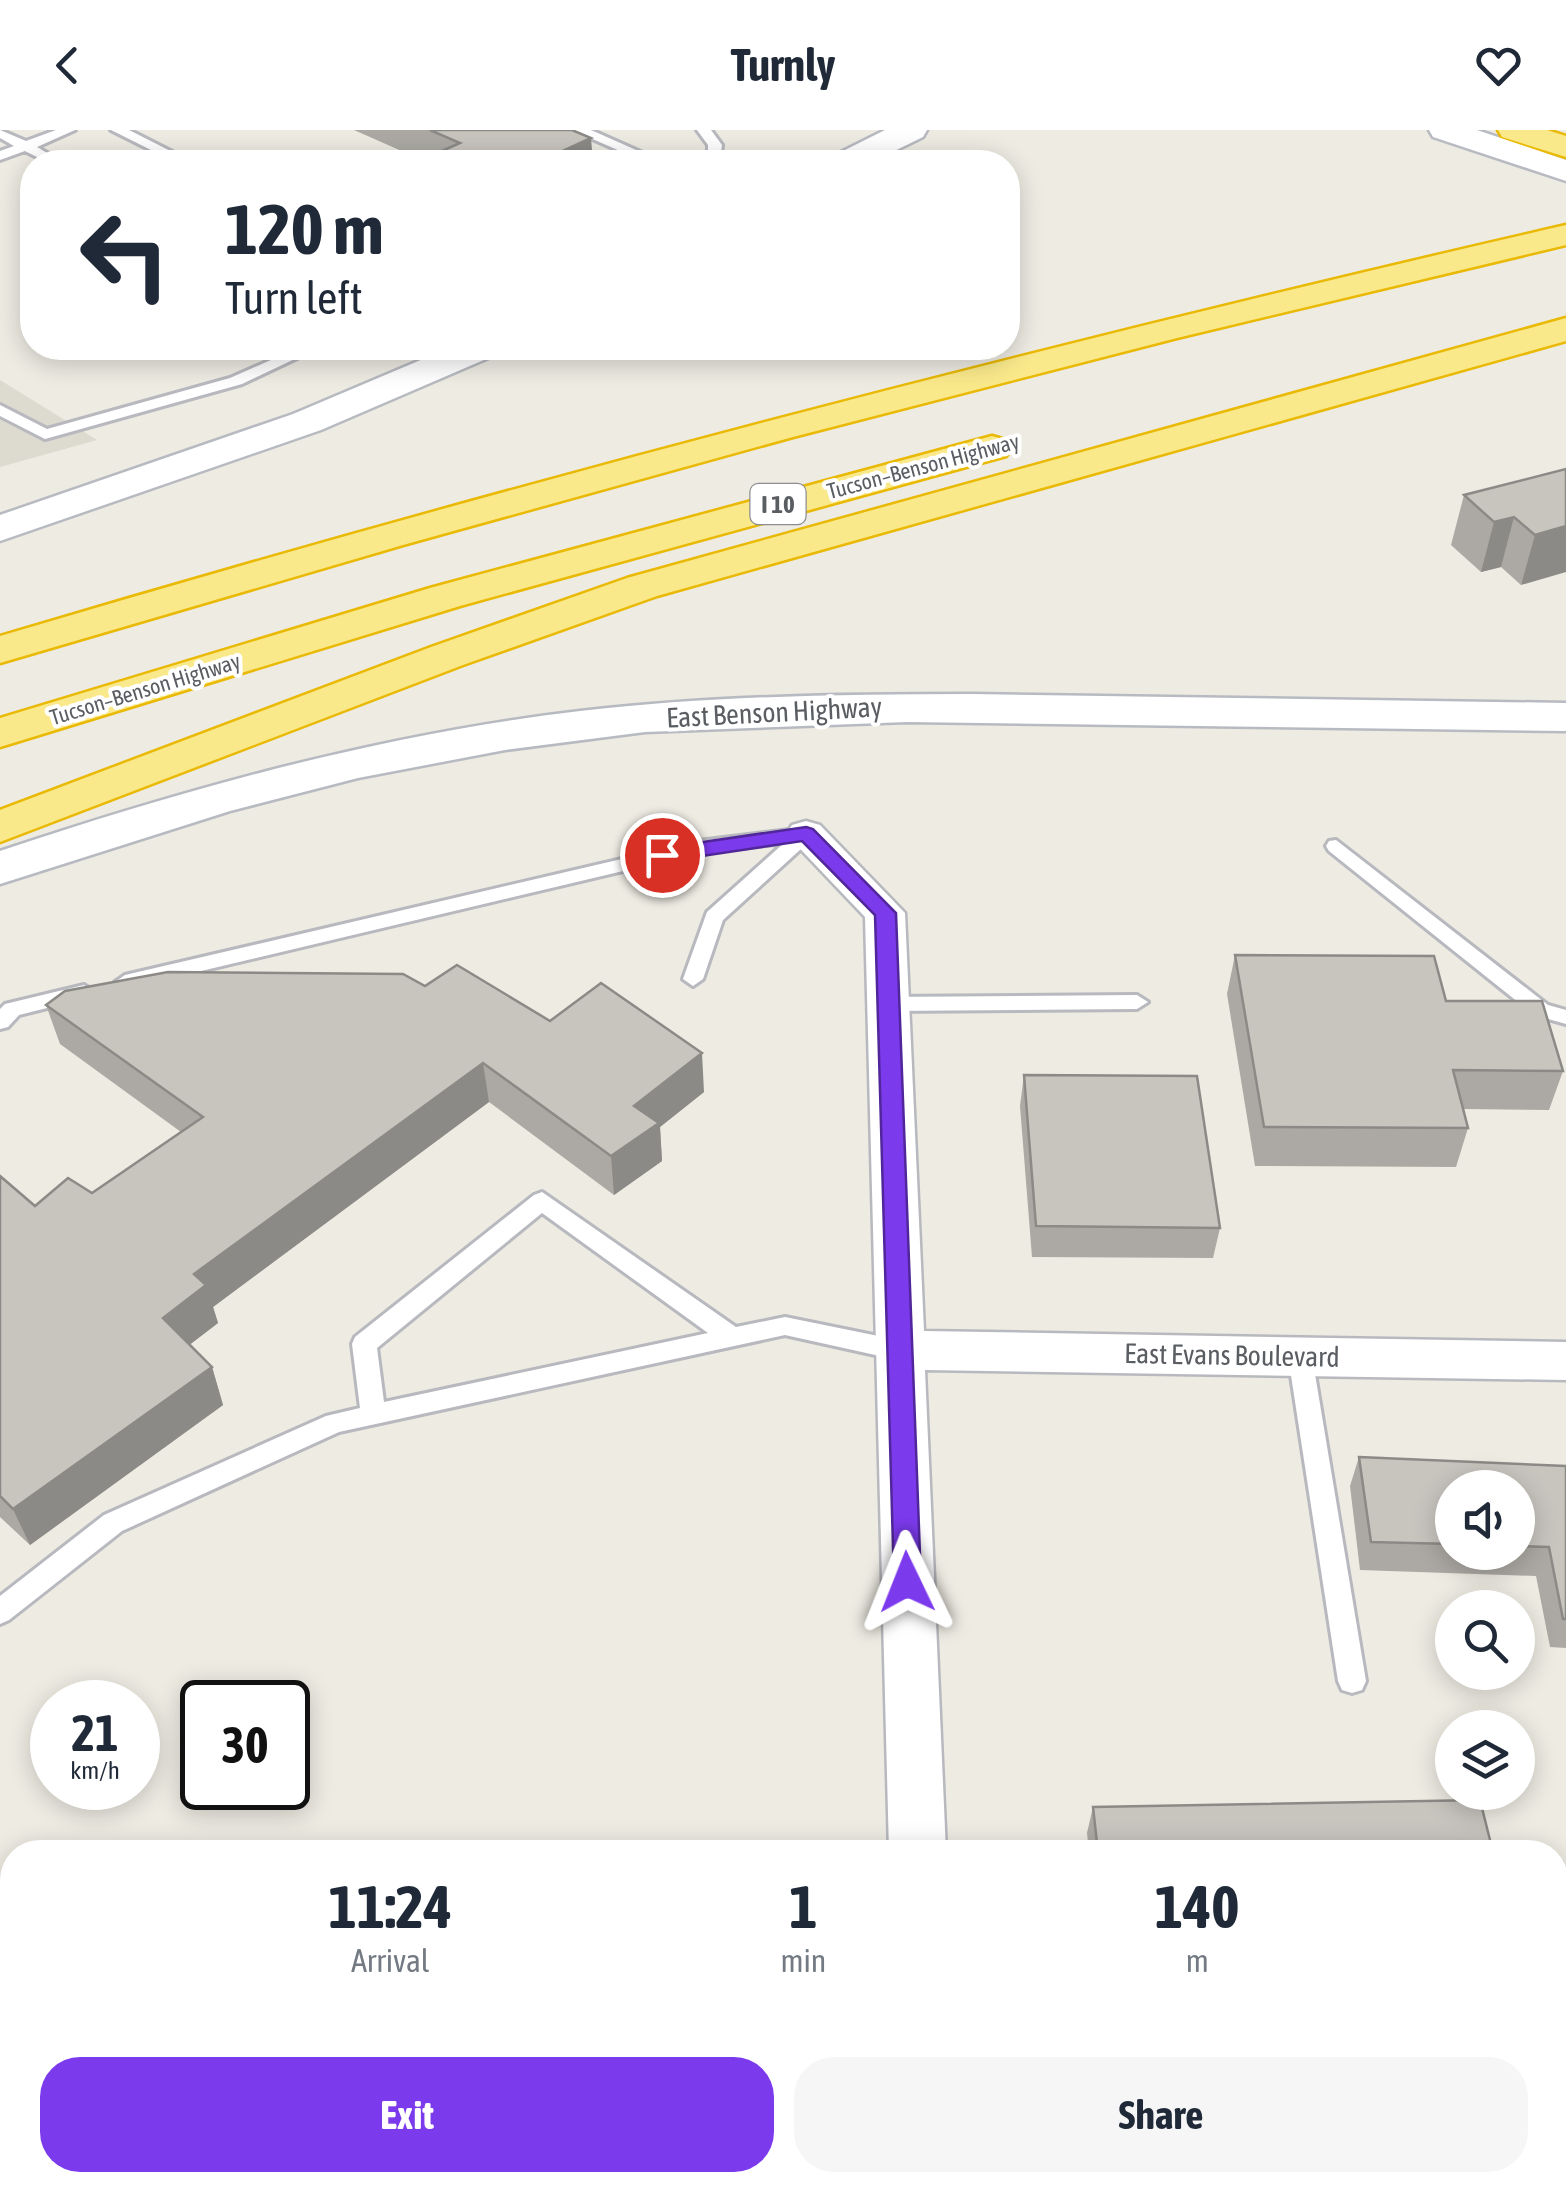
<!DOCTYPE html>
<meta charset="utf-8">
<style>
body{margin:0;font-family:"Asap Condensed",sans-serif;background:#f6f6f7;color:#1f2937;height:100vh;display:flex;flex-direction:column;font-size:38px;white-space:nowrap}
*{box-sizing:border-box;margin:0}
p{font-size:32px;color:#747a83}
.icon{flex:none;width:55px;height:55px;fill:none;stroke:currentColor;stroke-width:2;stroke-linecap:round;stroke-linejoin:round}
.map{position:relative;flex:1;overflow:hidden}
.side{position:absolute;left:0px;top:1710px;width:1568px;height:352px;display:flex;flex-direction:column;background:#fff;border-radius:40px 40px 0 0;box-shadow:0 5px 25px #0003}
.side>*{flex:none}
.guide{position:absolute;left:20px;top:20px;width:1000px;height:210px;border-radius:40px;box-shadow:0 5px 25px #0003;background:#fff;color:#1f2937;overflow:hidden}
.buttons{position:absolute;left:1435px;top:1340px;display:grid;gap:20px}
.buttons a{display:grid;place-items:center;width:100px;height:100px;border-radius:50%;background:#fff;box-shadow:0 5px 25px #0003;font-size:50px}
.speed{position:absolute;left:30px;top:1550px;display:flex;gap:20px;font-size:50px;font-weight:700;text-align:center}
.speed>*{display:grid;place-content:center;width:130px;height:130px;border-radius:50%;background:#fff;box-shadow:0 5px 25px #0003;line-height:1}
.speed small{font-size:25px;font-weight:400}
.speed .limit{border:5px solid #111;border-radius:15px;background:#fff;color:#111}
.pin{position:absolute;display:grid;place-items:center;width:85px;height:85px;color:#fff;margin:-42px;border:5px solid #fff;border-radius:50%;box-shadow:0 2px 10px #0007}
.me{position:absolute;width:110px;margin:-55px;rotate:358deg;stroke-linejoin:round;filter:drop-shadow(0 0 8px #0008)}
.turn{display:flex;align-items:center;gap:35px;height:210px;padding:0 40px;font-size:45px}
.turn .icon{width:130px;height:130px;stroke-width:2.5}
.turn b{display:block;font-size:70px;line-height:85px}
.eta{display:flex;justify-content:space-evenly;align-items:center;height:170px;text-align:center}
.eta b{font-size:60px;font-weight:700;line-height:70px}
.cta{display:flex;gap:20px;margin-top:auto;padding:20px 40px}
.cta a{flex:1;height:115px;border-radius:40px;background:#7c3aed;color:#fff;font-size:40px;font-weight:700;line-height:115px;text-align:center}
.cta a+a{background:#f6f6f7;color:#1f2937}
header{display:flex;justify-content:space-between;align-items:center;height:130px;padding:0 40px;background:#fff;font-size:45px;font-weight:700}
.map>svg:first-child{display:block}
.education{fill:#dddad0}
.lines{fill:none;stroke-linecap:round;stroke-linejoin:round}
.service-casing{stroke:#b7b9be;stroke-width:6}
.minor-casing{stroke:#b7b9be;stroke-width:5}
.secondary-casing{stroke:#b7bac0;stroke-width:5}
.motorway-casing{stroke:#e9b905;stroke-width:5}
.service{fill:#fff;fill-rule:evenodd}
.minor{fill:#fff;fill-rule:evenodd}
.secondary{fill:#fff;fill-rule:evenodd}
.motorway{fill:#fae98b;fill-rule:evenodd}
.wall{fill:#aca9a4;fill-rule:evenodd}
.shaded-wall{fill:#8c8a86}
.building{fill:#c8c5bf;stroke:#8c8a86;stroke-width:2.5}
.route{fill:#7c3aed;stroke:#51269a;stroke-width:2.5}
.labels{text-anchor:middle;stroke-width:8;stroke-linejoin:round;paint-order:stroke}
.far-street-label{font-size:22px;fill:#5a5d62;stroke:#fff}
.shield{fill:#fff;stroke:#8c8e91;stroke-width:2.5}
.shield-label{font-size:25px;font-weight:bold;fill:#5a5d62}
.street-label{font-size:28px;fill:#5a5d62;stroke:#fff}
</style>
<header><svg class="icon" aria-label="back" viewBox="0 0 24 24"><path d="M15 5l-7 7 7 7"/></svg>Turnly<svg class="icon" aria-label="heart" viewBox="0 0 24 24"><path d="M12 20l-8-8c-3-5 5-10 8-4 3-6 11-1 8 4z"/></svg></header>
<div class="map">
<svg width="1566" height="2061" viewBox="0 0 1566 2061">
<rect width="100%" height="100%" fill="#edebe2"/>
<polygon class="education" points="0,250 97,310 0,337"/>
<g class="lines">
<g class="service-casing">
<g id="service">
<polygon points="0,0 26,11 56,0 75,0 37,17 62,32 47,32 25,21 0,30 0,21 14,16 0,8"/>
<polygon points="111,0 129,0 192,32 175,32"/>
<polygon points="572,0 591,0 663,32 645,32"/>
<polygon points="697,0 711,0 722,15 720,30 698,32 708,25 708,15"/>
<polygon points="298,218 318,218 242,254 45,309 0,286 0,275 47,299 230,248"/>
<polygon points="806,698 816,704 813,708 723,790 703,849 693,856 683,849 707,782 784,713 699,723 125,859 115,852 125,845 699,711"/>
<polygon points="1336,710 1548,875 1566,880 1566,894 1534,885 1329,721 1326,716 1329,711"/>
<polygon points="84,855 95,862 91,867 19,885 8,897 0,899 0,879 5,874"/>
<polygon points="1137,865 1148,872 1137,879 888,881 877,874 888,867"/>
<path d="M542,1062L736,1197L785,1187L898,1210L907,1213L910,1220L907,1227L898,1230L785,1205L339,1302L122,1401L9,1490L0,1494V1466L104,1385L326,1286L360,1278L352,1214L355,1207L534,1065ZM542,1083L708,1203L384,1272L377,1218Z"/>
<polygon points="1300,1216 1309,1219 1312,1226 1366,1551 1362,1560 1352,1563 1342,1560 1338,1551 1288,1226 1291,1219"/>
<polygon points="1555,1966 1566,1970 1566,2044 1555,2039"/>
</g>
</g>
<g class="minor-casing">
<g id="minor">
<polygon points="806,691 820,695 905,783 924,1201 1566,1212 1566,1250 925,1240 946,1722 889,1722 865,787 786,704 792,695"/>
<polygon points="898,2050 962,2050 963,2061 899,2061"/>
</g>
</g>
<g class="secondary-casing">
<g id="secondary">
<polygon points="885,0 927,0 923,7 872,32 830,32 835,25"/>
<polygon points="1429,0 1477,0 1566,30 1566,51 1433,7"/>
<polygon points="449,218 499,218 493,226 321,300 0,411 0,385 293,284"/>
<path d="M972,564L1566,573V601L907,592L645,602L505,620L358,648L230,681L0,754V721C189,658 382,604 580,581C710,566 841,564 972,564Z"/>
</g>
</g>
<g class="motorway-casing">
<g id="motorway">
<polygon points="1498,0 1547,0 1566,6 1566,27 1502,7"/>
<path d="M1566,95V115L1177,208L793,307L403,415L0,533V506C518,352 1040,216 1566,95Z"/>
<polygon points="1566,188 1566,211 657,466 463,535 0,712 0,680 431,517 627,448"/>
<polygon points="992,306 1006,310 1012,318 1006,326 460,476 0,617 0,588 430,458"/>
</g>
</g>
<use href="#service" class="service"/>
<use href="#minor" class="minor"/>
<use href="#secondary" class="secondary"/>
<use href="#motorway" class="motorway"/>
</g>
<g class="wall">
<polygon points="354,0 572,0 422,30"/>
<polygon points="1566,339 1521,455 1501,437 1481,442 1451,415 1464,365"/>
<polygon points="1235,825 1446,871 1563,941 1549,980 1464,979 1468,998 1456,1037 1255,1036 1227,864"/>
<polygon points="425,856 550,891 704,962 660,997 662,1031 614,1065 489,972 213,1177 218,1193 189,1215 212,1237 223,1275 30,1415 0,1387 0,1046 35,1076 92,1063 181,1002 60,914 46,875"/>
<polygon points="1024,945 1220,1098 1213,1128 1032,1127 1020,976"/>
<path d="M1359,1327L1566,1336V1518L1550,1517L1536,1446L1360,1440L1350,1356ZM1452,1358H1518V1422H1452Z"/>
<polygon points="1093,1677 1493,1722 1089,1722 1087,1703"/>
<polygon points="1227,2050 1295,2050 1296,2061 1228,2061"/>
<polygon points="1317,2050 1429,2050 1431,2061 1316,2061 1315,2054"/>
</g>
<g class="shaded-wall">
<polygon points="591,8 593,32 539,32"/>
<polygon points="1514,387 1501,437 1481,442 1494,392"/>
<polygon points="1566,396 1566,442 1521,455 1535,405"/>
<polygon points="702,923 704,962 660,997 662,1031 614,1065 611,1026 634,976"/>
<polygon points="483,933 489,972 213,1177 218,1193 175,1226 163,1188 194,1144"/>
<polygon points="212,1237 223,1275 30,1415 13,1379"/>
</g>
<g class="building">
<polygon points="430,0 572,0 591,8 539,32 417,32 460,13"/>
<polygon points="1566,339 1566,396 1535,405 1514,387 1494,392 1464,365"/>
<polygon points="1235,825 1434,826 1446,871 1542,871 1563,941 1453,940 1468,998 1264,997"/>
<polygon points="457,835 550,891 601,853 702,923 634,976 659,993 611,1026 483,933 194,1144 206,1155 163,1188 212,1237 13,1379 0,1366 0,1046 35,1076 68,1048 92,1063 203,987 46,875 65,861 168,842 403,844 425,856"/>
<polygon points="1024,945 1197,946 1220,1098 1036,1096"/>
<polygon points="1359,1327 1566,1336 1566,1489 1563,1489 1549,1417 1518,1416 1518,1358 1452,1358 1452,1414 1371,1412"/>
<polygon points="1480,1670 1493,1722 1098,1722 1093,1677"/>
<polygon points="1231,2050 1295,2050 1296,2061 1233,2061"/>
<polygon points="1324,2050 1429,2050 1431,2061 1326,2061"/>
</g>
<polygon class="route" points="806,697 813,699 896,783 921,1452 917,1460 907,1463 898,1460 894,1452 875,785 802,711 662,732 652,725 662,718"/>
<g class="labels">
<g class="far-street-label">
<text transform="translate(923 336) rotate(-15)" y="8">Tucson–Benson Highway</text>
<text transform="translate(145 559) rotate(-17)" y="8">Tucson–Benson Highway</text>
</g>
<rect class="shield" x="750.5" y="354" width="55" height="40" rx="8"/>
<g class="shield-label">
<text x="778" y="383">I 10</text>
</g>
<g class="street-label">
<text transform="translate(774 582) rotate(-3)" y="10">East Benson Highway</text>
<text transform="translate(1232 1225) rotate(1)" y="10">East Evans Boulevard</text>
</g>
</g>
</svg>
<div class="buttons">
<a><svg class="icon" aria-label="sound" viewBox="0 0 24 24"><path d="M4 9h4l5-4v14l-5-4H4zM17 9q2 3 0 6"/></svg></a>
<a><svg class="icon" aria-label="search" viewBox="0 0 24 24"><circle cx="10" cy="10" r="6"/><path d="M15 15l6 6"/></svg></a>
<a><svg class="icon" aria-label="layers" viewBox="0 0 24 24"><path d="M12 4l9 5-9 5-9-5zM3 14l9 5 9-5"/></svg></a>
</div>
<div class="speed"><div>21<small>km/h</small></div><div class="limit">30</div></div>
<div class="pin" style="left:662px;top:725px;background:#d93025"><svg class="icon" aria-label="arrive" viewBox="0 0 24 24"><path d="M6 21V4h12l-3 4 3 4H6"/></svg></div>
<svg class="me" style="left:907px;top:1452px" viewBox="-20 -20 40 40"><path d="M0-17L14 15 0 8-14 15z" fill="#7c3aed" stroke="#fff" stroke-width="4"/></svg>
<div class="guide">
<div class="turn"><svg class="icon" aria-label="left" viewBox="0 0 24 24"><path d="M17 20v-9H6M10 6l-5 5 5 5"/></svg><div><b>120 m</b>Turn left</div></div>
</div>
<section class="side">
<div class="eta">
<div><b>11:24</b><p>Arrival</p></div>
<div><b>1</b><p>min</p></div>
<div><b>140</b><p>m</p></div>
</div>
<div class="cta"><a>Exit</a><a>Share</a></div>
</section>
</div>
